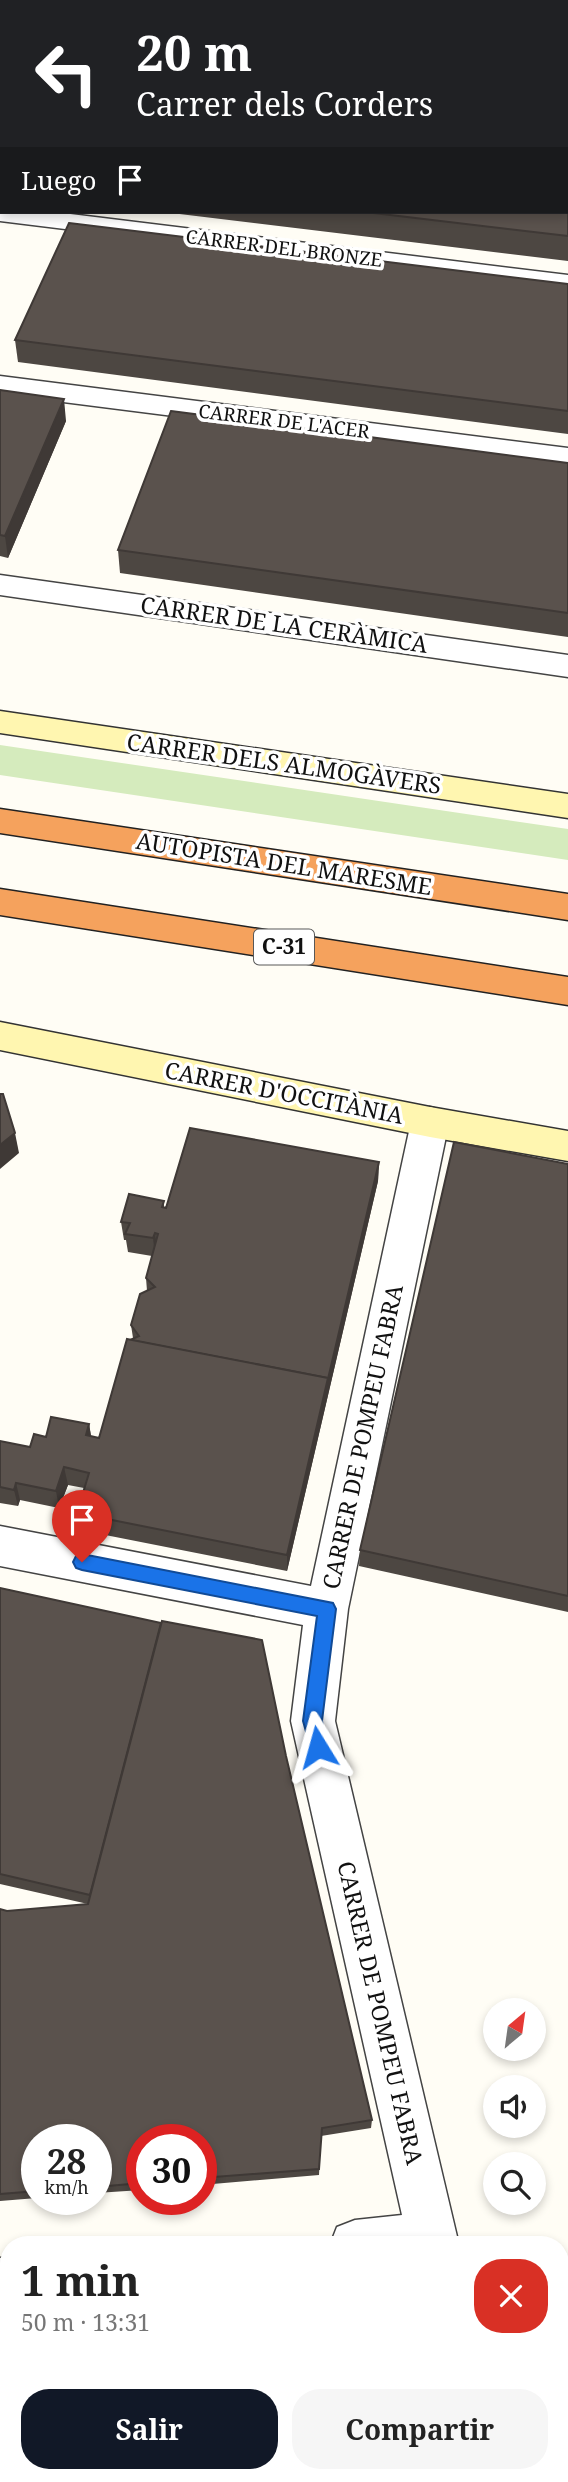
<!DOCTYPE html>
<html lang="es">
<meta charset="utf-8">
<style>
body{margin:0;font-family:"Noto Serif",serif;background:#f6f6f6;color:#222;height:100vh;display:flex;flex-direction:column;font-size:26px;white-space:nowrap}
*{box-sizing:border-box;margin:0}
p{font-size:23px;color:#767676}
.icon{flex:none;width:38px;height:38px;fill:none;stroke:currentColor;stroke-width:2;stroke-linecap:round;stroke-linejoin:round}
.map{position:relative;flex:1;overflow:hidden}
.details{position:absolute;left:0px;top:2236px;width:569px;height:247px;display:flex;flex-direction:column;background:#fff;border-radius:28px 28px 0 0;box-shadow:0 4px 10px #0003}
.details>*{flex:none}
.guide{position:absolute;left:0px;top:0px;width:569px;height:214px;box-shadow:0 4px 10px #0003;background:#202124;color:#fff;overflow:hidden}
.needle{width:46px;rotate:29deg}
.controls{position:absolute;left:483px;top:1998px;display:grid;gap:14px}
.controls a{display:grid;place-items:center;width:63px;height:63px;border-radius:50%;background:#fff;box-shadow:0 4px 10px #0003;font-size:35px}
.speed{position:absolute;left:21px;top:2124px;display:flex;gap:14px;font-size:35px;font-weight:700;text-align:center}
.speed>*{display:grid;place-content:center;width:91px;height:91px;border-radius:50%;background:#fff;box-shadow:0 4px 10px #0003;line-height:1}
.speed small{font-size:18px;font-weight:400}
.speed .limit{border:10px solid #d22;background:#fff;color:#111}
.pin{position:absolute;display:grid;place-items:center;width:60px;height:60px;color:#fff;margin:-72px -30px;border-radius:50% 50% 50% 0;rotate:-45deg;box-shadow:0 0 7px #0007}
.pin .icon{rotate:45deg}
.me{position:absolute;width:77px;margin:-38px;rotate:352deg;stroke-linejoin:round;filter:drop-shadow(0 0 5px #0008)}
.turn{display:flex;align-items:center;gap:24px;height:147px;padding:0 21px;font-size:32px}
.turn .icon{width:91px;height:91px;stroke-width:2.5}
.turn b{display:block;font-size:49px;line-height:60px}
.then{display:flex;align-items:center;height:66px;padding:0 21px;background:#0003;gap:14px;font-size:26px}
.round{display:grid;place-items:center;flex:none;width:74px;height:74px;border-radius:28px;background:#f6f6f6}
.head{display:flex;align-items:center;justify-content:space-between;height:119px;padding:0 21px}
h1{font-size:42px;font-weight:700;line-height:52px}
.primary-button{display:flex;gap:14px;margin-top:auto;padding:14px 21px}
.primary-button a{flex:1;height:80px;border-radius:28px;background:#111827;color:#fff;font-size:28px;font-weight:700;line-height:80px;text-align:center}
.primary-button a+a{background:#f6f6f6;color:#222}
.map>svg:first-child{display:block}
.green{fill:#d5ebbd}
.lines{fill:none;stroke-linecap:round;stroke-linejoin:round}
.street-casing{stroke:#444;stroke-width:3}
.secondary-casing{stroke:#333;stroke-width:3}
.highway-casing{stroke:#222;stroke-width:3}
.street{fill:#fff;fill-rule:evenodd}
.secondary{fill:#fff6b0;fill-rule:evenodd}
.highway{fill:#f5a25d;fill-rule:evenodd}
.wall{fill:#4d4742}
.shaded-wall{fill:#3f3936}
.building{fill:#5a524d;stroke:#3f3936;stroke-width:2}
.route{fill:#1a73e8;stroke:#114b97;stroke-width:2}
.labels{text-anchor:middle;stroke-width:7;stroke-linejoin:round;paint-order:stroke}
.far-street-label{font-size:19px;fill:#111;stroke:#fff}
.shield{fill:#fff;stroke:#585858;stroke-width:2}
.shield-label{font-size:21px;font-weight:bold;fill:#111}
.street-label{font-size:23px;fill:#111;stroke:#fff}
</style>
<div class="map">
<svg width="568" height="2482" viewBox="0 0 568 2482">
<rect width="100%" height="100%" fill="#fffdf5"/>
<polygon class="green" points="0,745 568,829 568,860 0,775"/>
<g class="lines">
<g class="street-casing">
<g id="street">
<polygon points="242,0 279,0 240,2"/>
<polygon points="0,21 2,21 0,36"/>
<polygon points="0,205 2,212 54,212 568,275 568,291 0,221"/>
<polygon points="0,376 568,448 568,466 0,394"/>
<polygon points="0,575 568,655 568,677 0,595"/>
<polygon points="430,1107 443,1111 449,1122 348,1609 335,1721 459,2245 330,2245 337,2227 355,2220 402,2215 291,1721 303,1625 0,1566 0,1526 311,1586 411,1122 417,1111"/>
<polygon points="9,2257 9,2308 0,2308 0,2258"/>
<polygon points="452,2474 506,2474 508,2482 454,2482"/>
</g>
</g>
<g class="secondary-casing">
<g id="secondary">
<polygon points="0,711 568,794 568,818 0,733"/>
<polygon points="0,1022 430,1107 568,1131 568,1161 430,1137 0,1050"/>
</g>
</g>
<g class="highway-casing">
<g id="highway">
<polygon points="0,809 568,894 568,920 0,833"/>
<polygon points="0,889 568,977 568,1005 0,915"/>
</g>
</g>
<use href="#street" class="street"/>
<use href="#secondary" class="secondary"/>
<use href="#highway" class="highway"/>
</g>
<g class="wall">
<polygon points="568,0 568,98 567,98 567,2"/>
<polygon points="0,63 2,64 2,192 0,192"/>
<polygon points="568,127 568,261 163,212 567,212"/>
<polygon points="568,284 568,434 18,362 15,340"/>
<polygon points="0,390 66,421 8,558 0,556"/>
<polygon points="568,463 568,637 120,573 118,550"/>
<polygon points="379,1162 378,1181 287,1571 80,1530 77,1513 84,1488 68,1485 59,1508 20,1500 18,1506 0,1503 0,1441 30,1447 46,1437 89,1424 91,1437 99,1438 130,1340 133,1338 131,1325 147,1291 146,1278 152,1256 128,1252 126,1240 124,1240 121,1222 164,1201 164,1207"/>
<polygon points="568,1164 568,1612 359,1566 360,1550"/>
<polygon points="0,1588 286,1756 372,2120 371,2128 321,2136 319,2175 201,2185 201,2140 142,2140 142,2190 96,2193 96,2140 37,2140 37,2198 0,2201 0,1909 7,1911 88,1904 0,1884"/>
</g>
<g class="shaded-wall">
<polygon points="18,0 92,0 76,2 18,2"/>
<polygon points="64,399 66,421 8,558 5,536"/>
<polygon points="15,1133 19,1153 0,1169 0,1145"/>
<polygon points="379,1162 378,1181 287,1571 287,1555"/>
<polygon points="155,1233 157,1251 155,1256 153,1238"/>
<polygon points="89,1424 92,1441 86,1435"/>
<polygon points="64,1467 68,1485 59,1508 56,1491"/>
<polygon points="16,1483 20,1500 18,1506 14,1490"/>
</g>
<g class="building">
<polygon points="283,0 568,0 568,11 567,11 567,2 267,2"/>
<polygon points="568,13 568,72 567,72 567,14"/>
<polygon points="0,63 2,64 2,75 0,75"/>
<rect x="0" y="75" width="2" height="93"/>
<polygon points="567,140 568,140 568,236 365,212 567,212"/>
<polygon points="69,223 568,284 568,411 15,340"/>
<polygon points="0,390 64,399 5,536 0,535"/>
<polygon points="171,411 568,463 568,613 118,550"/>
<polygon points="0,1094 3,1094 15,1133 0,1145"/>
<polygon points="190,1128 379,1162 328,1379 328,1378 130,1340 139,1336 131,1325 140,1294 155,1287 146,1278 158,1234 155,1233 153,1238 125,1234 130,1223 121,1222 129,1194 164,1201 162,1207 166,1208"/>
<polygon points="454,1142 568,1164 568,1596 360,1550"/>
<polygon points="127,1339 328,1378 287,1555 77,1513 89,1473 64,1467 56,1491 16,1483 14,1490 0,1487 0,1441 30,1447 34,1434 46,1437 51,1417 89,1424 86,1435 99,1438"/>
<polygon points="0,1588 161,1623 90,1895 0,1874"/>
<polygon points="162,1621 262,1640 286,1756 372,2120 322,2128 319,2169 201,2178 201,2140 142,2140 142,2183 96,2187 96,2140 37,2140 37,2191 0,2194 0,1909 7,1911 88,1904"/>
</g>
<polygon class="route" points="82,1554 333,1603 336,1609 322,1721 328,1747 325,1753 318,1756 312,1753 303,1721 317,1616 82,1570 76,1568 73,1562 76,1556"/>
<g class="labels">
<g class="far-street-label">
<text transform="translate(284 248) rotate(7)" y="7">CARRER DEL BRONZE</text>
<text transform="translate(284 421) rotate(7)" y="7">CARRER DE L'ACER</text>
</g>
<rect class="shield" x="254" y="929.5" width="60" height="35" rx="5"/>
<g class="shield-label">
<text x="284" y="954">C-31</text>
</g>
<g class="street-label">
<text transform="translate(284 625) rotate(8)" y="8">CARRER DE LA CERÀMICA</text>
<text transform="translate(284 764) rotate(8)" y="8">CARRER DELS ALMOGÀVERS</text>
<text transform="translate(284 864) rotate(9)" y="8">AUTOPISTA DEL MARESME</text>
<text transform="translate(284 1093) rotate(11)" y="8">CARRER D'OCCITÀNIA</text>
<text transform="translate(363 1437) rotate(-78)" y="8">CARRER DE POMPEU FABRA</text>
<text transform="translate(380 2013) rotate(77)" y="8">CARRER DE POMPEU FABRA</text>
</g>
</g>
</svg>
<div class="controls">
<a><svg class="needle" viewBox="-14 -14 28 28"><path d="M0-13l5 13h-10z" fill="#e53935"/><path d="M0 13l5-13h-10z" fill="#767676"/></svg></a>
<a><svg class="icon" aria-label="sound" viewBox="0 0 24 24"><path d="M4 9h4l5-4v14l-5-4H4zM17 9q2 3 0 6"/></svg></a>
<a><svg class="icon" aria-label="search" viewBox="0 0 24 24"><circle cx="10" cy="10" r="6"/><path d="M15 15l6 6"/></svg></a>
</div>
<div class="speed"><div>28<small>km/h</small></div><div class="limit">30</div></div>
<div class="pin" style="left:82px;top:1562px;background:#d93025"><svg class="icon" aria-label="arrive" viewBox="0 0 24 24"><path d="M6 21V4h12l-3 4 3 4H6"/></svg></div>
<svg class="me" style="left:318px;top:1747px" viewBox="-20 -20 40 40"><path d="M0-17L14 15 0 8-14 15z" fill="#1a73e8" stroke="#fff" stroke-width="4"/></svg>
<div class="guide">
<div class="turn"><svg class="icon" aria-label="left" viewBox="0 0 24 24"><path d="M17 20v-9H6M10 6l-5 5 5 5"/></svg><div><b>20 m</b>Carrer dels Corders</div></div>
<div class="then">Luego<svg class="icon" aria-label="arrive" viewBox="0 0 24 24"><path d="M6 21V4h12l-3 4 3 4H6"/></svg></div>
</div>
<section class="details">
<div class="head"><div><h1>1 min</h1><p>50 m · 13:31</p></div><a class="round" style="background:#d93025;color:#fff"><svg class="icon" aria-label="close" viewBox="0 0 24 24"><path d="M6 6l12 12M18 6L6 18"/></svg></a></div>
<div class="primary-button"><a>Salir</a><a>Compartir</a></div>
</section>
</div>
